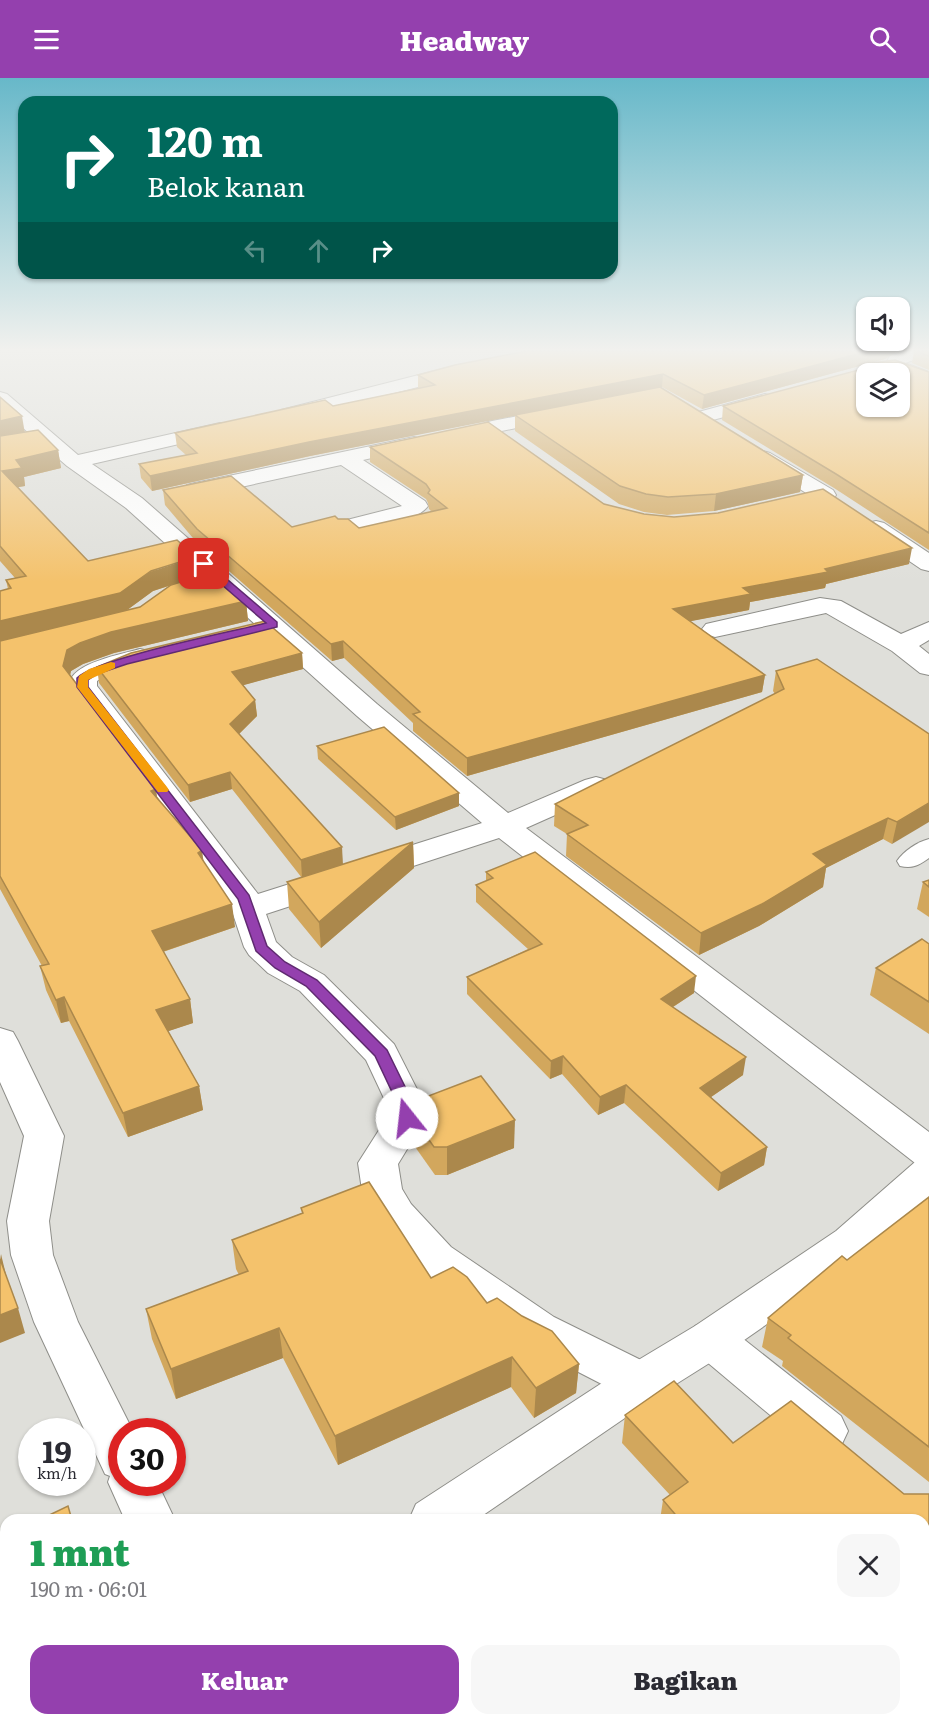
<!DOCTYPE html>
<html lang="id">
<meta charset="utf-8">
<style>
body{margin:0;font-family:Literata,serif;background:#f7f7f7;color:#2b2b33;height:100vh;display:flex;flex-direction:column;font-size:22px;white-space:nowrap}
*{box-sizing:border-box;margin:0}
p{font-size:20px;color:#7c7c81}
.icon{flex:none;width:33px;height:33px;fill:none;stroke:currentColor;stroke-width:2;stroke-linecap:round;stroke-linejoin:round}
.map{position:relative;flex:1;overflow:hidden}
.sheet{position:absolute;left:0px;top:1436px;width:930px;height:212px;display:flex;flex-direction:column;background:#fff;border-radius:18px 18px 0 0;box-shadow:0 2px 4px #0004}
.sheet>*{flex:none}
.guide{position:absolute;left:18px;top:18px;width:600px;height:183px;border-radius:18px;box-shadow:0 2px 4px #0004;background:#00695c;color:#fff;overflow:hidden}
.controls{position:absolute;left:856px;top:219px;display:grid;gap:12px}
.controls a{display:grid;place-items:center;width:54px;height:54px;border-radius:12px;background:#fff;box-shadow:0 2px 4px #0004;font-size:30px}
.speed{position:absolute;left:18px;top:1340px;display:flex;gap:12px;font-size:30px;font-weight:700;text-align:center}
.speed>*{display:grid;place-content:center;width:78px;height:78px;border-radius:50%;background:#fff;box-shadow:0 2px 4px #0004;line-height:1}
.speed small{font-size:15px;font-weight:400}
.speed .limit{border:9px solid #d22;background:#fff;color:#111}
.pin{position:absolute;display:grid;place-items:center;width:51px;height:51px;color:#fff;margin:-26px;border-radius:12px;box-shadow:0 3px 9px #0006}
.me{position:absolute;width:66px;margin:-33px;rotate:344deg;stroke-linejoin:round;filter:drop-shadow(0 0 4px #0008)}
.turn{display:flex;align-items:center;gap:21px;height:126px;padding:0 30px;font-size:27px}
.turn .icon{width:78px;height:78px;stroke-width:2.5}
.turn b{display:block;font-size:42px;line-height:51px}
.lanes{display:flex;align-items:center;height:57px;padding:0 30px;background:#0003;justify-content:center;gap:30px;direction:ltr}
.lanes .off{opacity:.35}
.round{display:grid;place-items:center;flex:none;width:63px;height:63px;border-radius:18px;background:#f7f7f7}
.summary{display:flex;align-items:center;justify-content:space-between;height:102px;padding:0 30px}
h1{font-size:36px;font-weight:800;line-height:45px;color:#1e9e55}
.action{display:flex;gap:12px;margin-top:auto;padding:12px 30px}
.action a{flex:1;height:69px;border-radius:18px;background:#9440ae;color:#fff;font-size:24px;font-weight:800;line-height:69px;text-align:center}
.action a+a{background:#f7f7f7;color:#2b2b33}
header{display:flex;justify-content:space-between;align-items:center;height:78px;padding:0 30px;background:#9440ae;color:#fff;font-size:27px;font-weight:800}
.map>svg:first-child{display:block}
.lines{fill:none;stroke-linecap:round;stroke-linejoin:round}
.service-casing{stroke:#8e8e89;stroke-width:2}
.minor-casing{stroke:#8e8e89;stroke-width:2}
.tertiary-casing{stroke:#8e8e89;stroke-width:2}
.service{fill:#fff;fill-rule:evenodd}
.minor{fill:#fff;fill-rule:evenodd}
.tertiary{fill:#fff;fill-rule:evenodd}
.wall{fill:#d2a75d}
.shaded-wall{fill:#ab884c}
.building{fill:#f4c26c;stroke:#ab884c;stroke-width:1.5;fill-rule:evenodd}
.route{fill:#9440ae;stroke:#602a71;stroke-width:1.5}
.slow{fill:#f59e0b}
</style>
<header><svg class="icon" aria-label="menu" viewBox="0 0 24 24"><path d="M4 6h16M4 12h16M4 18h16"/></svg>Headway<svg class="icon" aria-label="search" viewBox="0 0 24 24"><circle cx="10" cy="10" r="6"/><path d="M15 15l6 6"/></svg></header>
<div class="map">
<svg width="929" height="1646" viewBox="0 0 929 1646">
<rect width="100%" height="100%" fill="#dfdfda"/>
<g class="lines">
<g class="service-casing">
<path id="service" d="M929,761V780C919,787 913,791 900,788L897,783C904,773 917,764 929,761Z"/>
</g>
<g class="minor-casing">
<g id="minor">
<polygon points="904,273 929,273 928,277 905,285 929,294 929,307 887,291 885,287 890,278"/>
<polygon points="462,286 469,288 471,292 469,296 288,342 281,340 278,336 281,332"/>
<path d="M0,314L7,316L78,377L220,345L227,347L230,351L227,355L92,386L142,420L377,626L508,735L585,702L596,699L607,702L611,708L607,714L526,750L929,1054V1090L915,1085L499,760L266,836L276,864L292,879L324,897L394,966L427,1031L426,1040L398,1086L402,1111L411,1126L451,1169L554,1239L657,1290L664,1304L657,1318L641,1324L625,1318L522,1265L421,1193L381,1148L362,1112L358,1085L388,1038L389,1031L366,982L300,913L268,895L249,877L244,869L228,821L73,615C55,588 122,576 140,571L149,573L153,579L149,585L102,600L97,603V608L258,816L482,745L357,638L126,430L67,388L0,330Z"/>
<polygon points="765,316 772,318 775,322 772,326 698,346 691,344 688,340 691,336"/>
<polygon points="559,330 566,332 569,336 566,340 492,355 485,353 482,349 485,345 492,343"/>
<path d="M414,359L421,361L424,365L421,369L363,382L425,423L428,428C417,444 357,458 339,454L336,449L339,444L402,428L341,387L195,419L187,417L184,412L187,407L195,405Z"/>
<polygon points="763,373 770,375 833,412 836,417 833,422 825,424 817,422 756,383 753,379 756,375"/>
<polygon points="876,443 884,445 929,475 929,493 921,491 868,455 865,450 868,445"/>
<polygon points="820,520 841,523 901,556 929,544 929,562 919,568 929,576 929,597 920,595 892,573 826,535 715,559 706,556 702,551 706,546"/>
<polygon points="0,950 13,954 18,963 64,1058 49,1143 53,1177 78,1244 133,1353 122,1353 122,1404 157,1404 175,1442 125,1442 108,1404 110,1398 105,1396 34,1244 11,1177 7,1143 24,1058 0,1004"/>
<polygon points="711,1242 727,1248 841,1338 848,1353 841,1368 824,1374 807,1368 695,1274 689,1261 695,1248"/>
<polygon points="296,1641 353,1641 355,1646 299,1646"/>
</g>
</g>
<g class="tertiary-casing">
<g id="tertiary">
<polygon points="929,1080 929,1119 866,1177 727,1274 657,1318 476,1442 409,1442 416,1426 625,1290 695,1248 836,1153 915,1084"/>
<polygon points="91,1641 153,1641 150,1646 89,1646"/>
</g>
</g>
<use href="#service" class="service"/>
<use href="#minor" class="minor"/>
<use href="#tertiary" class="tertiary"/>
</g>
<g class="wall">
<polygon points="527,273 897,273 885,281 702,331 662,309 627,316 803,397 800,414 714,433 667,437 644,434 619,426 515,353 515,337 310,378 152,413 141,400 139,386 186,377 177,369 175,355 333,328 418,310 418,297"/>
<polygon points="914,273 929,273 929,292 912,285"/>
<polygon points="929,294 929,472 834,410 722,342 723,328"/>
<polygon points="0,319 25,354 58,372 61,390 24,399 25,408 18,409 88,483 199,498 153,513 127,532 246,523 248,543 114,575 83,586 71,593 70,597 204,784 235,849 163,874 190,921 193,945 168,953 199,1008 203,1032 128,1059 69,943 61,945 46,912 40,888 42,888 0,811 0,513 8,511 6,502 15,500 0,483"/>
<polygon points="370,369 644,436 909,486 826,506 825,510 750,524 749,532 690,543 765,597 762,614 467,698 413,653 413,645 344,580 332,583 198,466 165,427 163,412 292,449 338,441 359,450 432,434 429,431 428,425 426,421 370,384"/>
<polygon points="302,575 303,591 243,607 255,622 257,638 239,656 343,787 413,764 414,790 321,870 289,831 287,804 302,800 232,711 190,724 99,605 97,589"/>
<polygon points="776,593 929,656 892,766 883,761 826,790 823,809 759,848 699,877 566,778 567,756 554,748 555,726 775,616 773,613"/>
<polygon points="317,668 459,715 459,728 396,752 318,681"/>
<polygon points="486,794 694,915 673,929 743,997 711,1019 767,1069 764,1087 718,1113 624,1025 598,1037 562,996 550,1001 467,916 467,899 528,871 476,824 476,807 486,803"/>
<polygon points="929,802 929,839 917,831 923,804"/>
<polygon points="929,866 929,956 870,917 876,890"/>
<polygon points="412,1038 514,1070 447,1097 435,1097 413,1066"/>
<polygon points="929,1119 929,1404 782,1288 783,1283 762,1269 768,1240 847,1182"/>
<polygon points="301,1130 431,1200 487,1225 579,1286 576,1315 534,1340 511,1309 338,1387 283,1280 176,1321 152,1261 146,1231 239,1197 236,1191 232,1162 302,1135"/>
<polygon points="674,1303 733,1365 791,1323 904,1416 929,1416 929,1646 397,1646 395,1641 924,1641 924,1442 660,1442 663,1422 670,1417 622,1365 625,1337"/>
</g>
<g class="shaded-wall">
<polygon points="868,273 897,273 885,281 702,331 704,317"/>
<polygon points="663,296 662,309 310,378 152,413 150,398 309,364"/>
<polygon points="22,338 25,356 0,361 0,343"/>
<polygon points="58,372 61,390 24,399 25,408 6,411 2,393 16,382"/>
<polygon points="803,397 800,414 714,433 716,416"/>
<polygon points="912,470 909,486 826,506 825,510 750,524 749,532 671,547 673,531 743,510"/>
<polygon points="196,479 199,498 153,513 123,535 0,565 0,543"/>
<polygon points="246,523 248,543 114,575 83,586 71,593 67,609 63,588 67,572 80,565 111,554"/>
<polygon points="343,563 344,580 332,583 331,566"/>
<polygon points="302,575 303,591 233,610 232,594"/>
<polygon points="765,597 762,614 467,698 467,680"/>
<polygon points="255,622 257,638 232,663 230,646"/>
<polygon points="230,694 232,711 190,724 188,707"/>
<polygon points="156,711 159,733 151,713"/>
<polygon points="459,715 459,728 396,752 395,739"/>
<polygon points="929,725 929,744 892,766 897,744"/>
<polygon points="888,740 883,761 826,790 823,809 759,848 699,877 701,855 813,776"/>
<polygon points="413,764 414,790 321,870 319,844"/>
<polygon points="342,769 343,787 302,800 301,782"/>
<polygon points="202,772 205,794 198,775"/>
<polygon points="232,826 235,849 156,876 152,853"/>
<polygon points="696,898 694,915 659,938 661,921"/>
<polygon points="64,919 69,943 61,945 56,922"/>
<polygon points="190,921 193,945 160,956 156,932"/>
<polygon points="563,978 562,996 550,1001 551,983"/>
<polygon points="746,979 743,997 698,1028 700,1010"/>
<polygon points="626,1007 624,1025 598,1037 600,1019"/>
<polygon points="199,1008 203,1032 128,1059 123,1035"/>
<polygon points="515,1042 514,1070 447,1097 447,1069"/>
<polygon points="767,1069 764,1087 718,1113 721,1095"/>
<polygon points="1,1176 7,1201 0,1183"/>
<polygon points="18,1230 25,1255 0,1265 0,1237"/>
<polygon points="279,1250 283,1280 176,1321 171,1291"/>
<polygon points="512,1279 511,1309 338,1387 335,1358"/>
<polygon points="579,1286 576,1315 534,1340 536,1310"/>
<polygon points="6,1528 6,1559 0,1561 0,1530"/>
</g>
<g class="building">
<polygon points="527,273 868,273 704,317 663,296 309,364 150,398 139,386 197,375 175,355 325,322 333,328 435,307 418,297 455,287"/>
<polygon points="916,273 929,273 929,278"/>
<path d="M895,282L929,294V455L836,396L723,328L870,289L871,285ZM867,296H900V328H867Z"/>
<polygon points="660,309 803,397 716,416 668,419 646,416 620,408 515,337"/>
<polygon points="0,319 22,338 0,343"/>
<polygon points="488,344 604,426 644,436 674,439 718,435 823,411 912,470 825,491 828,494 743,510 751,516 673,531 765,597 467,680 413,636 420,634 343,563 331,566 197,451 163,412 231,398 292,449 335,438 338,441 348,441 359,450 447,430 428,415 430,412 426,406 370,369"/>
<polygon points="38,352 58,372 16,382 22,390 2,393 88,483 177,462 196,479 151,493 120,515 0,543 0,513 11,510 6,502 26,498 0,468 0,358"/>
<polygon points="213,494 246,523 111,554 80,565 67,572 63,588 156,711 151,713 202,772 198,775 232,826 152,853 190,921 156,932 199,1008 123,1035 64,919 56,922 40,888 49,886 0,798 0,563 140,529 171,507"/>
<polygon points="265,543 302,575 232,594 255,622 230,646 342,769 301,782 230,694 188,707 97,589 131,575"/>
<polygon points="817,581 929,656 929,725 897,744 888,740 813,776 827,787 762,826 701,855 567,756 588,747 555,726 784,611 776,593"/>
<polygon points="384,649 459,715 395,739 317,668"/>
<polygon points="413,764 319,844 287,804"/>
<polygon points="535,774 696,898 661,921 746,979 700,1010 767,1069 721,1095 626,1007 600,1019 563,978 551,983 467,899 542,866 476,807 493,800 486,794"/>
<polygon points="929,802 929,809 923,804"/>
<polygon points="922,861 929,866 929,924 876,890"/>
<polygon points="481,998 515,1042 447,1069 434,1069 412,1038 423,1020"/>
<polygon points="369,1104 431,1200 453,1189 467,1199 487,1225 497,1220 522,1238 552,1253 579,1286 536,1310 512,1279 335,1358 279,1250 171,1291 146,1231 248,1193 232,1162 303,1135 301,1130"/>
<polygon points="929,1119 929,1369 788,1260 791,1257 768,1240 842,1178 847,1182"/>
<polygon points="0,1181 18,1230 0,1237"/>
<polygon points="674,1303 733,1365 791,1323 904,1416 929,1416 929,1646 410,1646 407,1641 924,1641 924,1442 680,1442 663,1422 688,1404 625,1337"/>
<polygon points="68,1428 72,1442 39,1442"/>
<polygon points="6,1457 6,1528 0,1530 0,1459"/>
<polygon points="201,1641 274,1641 276,1646 191,1646"/>
</g>
<linearGradient id="sky" x2="0" y2="1"><stop stop-color="#67b8c9"/><stop offset="0.54" stop-color="#f1f1ee"/><stop offset="1" stop-color="#f1f1ee" stop-opacity="0"/></linearGradient>
<rect width="929" height="504" fill="url(#sky)"/>
<path class="route" d="M200,484H207L277,544V549L127,586L97,596L88,602V609L249,817L267,868L285,884L317,902L387,972L416,1031L412,1045H401L399,1040L400,1031L375,978L306,908L275,890L256,873L238,821L77,609V600C97,580 231,554 266,545L200,488Z"/>
<polygon class="slow" points="111,584 115,585 115,590 88,602 88,609 167,709 169,712 167,714 158,714 77,609 79,598 89,591"/>
</svg>
<div class="controls">
<a><svg class="icon" aria-label="sound" viewBox="0 0 24 24"><path d="M4 9h4l5-4v14l-5-4H4zM17 9q2 3 0 6"/></svg></a>
<a><svg class="icon" aria-label="layers" viewBox="0 0 24 24"><path d="M12 4l9 5-9 5-9-5zM3 14l9 5 9-5"/></svg></a>
</div>
<div class="speed"><div>19<small>km/h</small></div><div class="limit">30</div></div>
<div class="pin" style="left:204px;top:486px;background:#d93025"><svg class="icon" aria-label="arrive" viewBox="0 0 24 24"><path d="M6 21V4h12l-3 4 3 4H6"/></svg></div>
<svg class="me" style="left:407px;top:1040px" viewBox="-20 -20 40 40"><circle r="19" fill="#fff"/><path d="M0-13L10 11 0 6-10 11z" fill="#9440ae"/></svg>
<div class="guide">
<div class="turn"><svg class="icon" aria-label="right" viewBox="0 0 24 24"><path d="M7 20v-9h11M14 6l5 5-5 5"/></svg><div><b>120 m</b>Belok kanan</div></div>
<div class="lanes"><svg class="icon off" aria-label="left" viewBox="0 0 24 24"><path d="M17 20v-9H6M10 6l-5 5 5 5"/></svg><svg class="icon off" aria-label="ahead" viewBox="0 0 24 24"><path d="M12 20V5M6 11l6-6 6 6"/></svg><svg class="icon" aria-label="right" viewBox="0 0 24 24"><path d="M7 20v-9h11M14 6l5 5-5 5"/></svg></div>
</div>
<section class="sheet">
<div class="summary"><div><h1>1 mnt</h1><p>190 m · 06:01</p></div><a class="round"><svg class="icon" aria-label="close" viewBox="0 0 24 24"><path d="M6 6l12 12M18 6L6 18"/></svg></a></div>
<div class="action"><a>Keluar</a><a>Bagikan</a></div>
</section>
</div>
